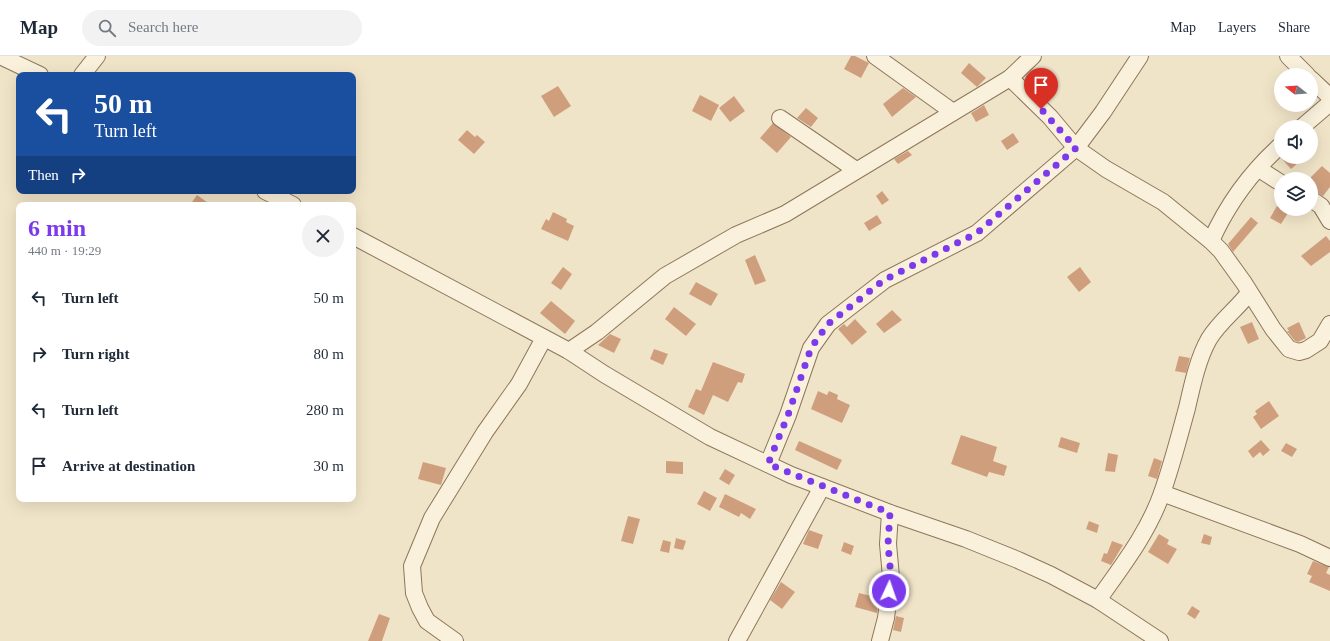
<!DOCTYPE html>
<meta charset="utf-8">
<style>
body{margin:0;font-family:"Times New Roman",serif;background:#f2f2f3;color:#1f2937;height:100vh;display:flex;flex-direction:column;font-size:15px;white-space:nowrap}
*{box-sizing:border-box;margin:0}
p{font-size:13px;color:#747a83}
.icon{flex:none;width:22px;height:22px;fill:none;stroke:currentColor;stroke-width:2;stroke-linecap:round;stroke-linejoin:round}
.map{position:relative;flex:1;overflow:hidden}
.side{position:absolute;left:16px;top:146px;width:340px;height:300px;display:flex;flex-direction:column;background:#fff;border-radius:8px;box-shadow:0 4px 16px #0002}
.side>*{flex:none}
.hud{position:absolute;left:16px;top:16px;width:340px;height:122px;border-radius:8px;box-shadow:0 4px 16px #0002;background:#1a4fa0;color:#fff;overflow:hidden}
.needle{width:26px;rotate:287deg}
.buttons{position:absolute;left:1274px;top:12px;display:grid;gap:8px}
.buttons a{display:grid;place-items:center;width:44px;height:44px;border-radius:50%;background:#fff;box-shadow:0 4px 16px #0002;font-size:20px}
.pin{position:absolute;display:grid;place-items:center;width:34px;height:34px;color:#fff;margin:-41px -17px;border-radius:50% 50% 50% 0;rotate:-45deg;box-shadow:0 0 4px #0007}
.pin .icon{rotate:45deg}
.me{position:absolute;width:44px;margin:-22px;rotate:3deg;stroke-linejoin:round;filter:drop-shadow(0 0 3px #0008)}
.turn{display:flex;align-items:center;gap:14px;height:84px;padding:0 12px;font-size:18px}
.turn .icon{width:52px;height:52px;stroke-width:2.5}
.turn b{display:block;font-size:28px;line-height:34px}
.then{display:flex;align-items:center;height:38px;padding:0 12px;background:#0003;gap:8px;font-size:15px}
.round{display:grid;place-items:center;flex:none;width:42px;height:42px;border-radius:21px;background:#f2f2f3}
.headline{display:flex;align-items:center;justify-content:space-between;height:68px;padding:0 12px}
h1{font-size:24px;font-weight:800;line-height:30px;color:#7c3aed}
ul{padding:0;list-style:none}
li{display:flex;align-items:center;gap:12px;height:56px;padding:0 12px}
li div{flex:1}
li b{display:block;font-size:15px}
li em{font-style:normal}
header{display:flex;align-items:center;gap:24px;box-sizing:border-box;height:56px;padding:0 20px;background:#fff;border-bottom:1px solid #e0e1e3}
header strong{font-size:19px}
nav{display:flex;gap:22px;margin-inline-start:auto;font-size:14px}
.search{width:280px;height:36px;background:#f2f2f3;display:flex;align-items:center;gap:10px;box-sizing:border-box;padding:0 14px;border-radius:22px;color:#747a83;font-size:15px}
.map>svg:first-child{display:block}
.building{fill:#cf9f7d}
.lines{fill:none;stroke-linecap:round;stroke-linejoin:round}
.minor-casing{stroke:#8d765c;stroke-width:18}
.minor{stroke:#faf1dc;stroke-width:16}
.route{stroke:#7c3aed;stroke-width:7;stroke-dasharray:0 12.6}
</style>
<header>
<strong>Map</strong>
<div class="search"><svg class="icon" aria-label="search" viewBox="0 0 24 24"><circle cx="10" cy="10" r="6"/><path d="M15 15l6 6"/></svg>Search here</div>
<nav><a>Map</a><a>Layers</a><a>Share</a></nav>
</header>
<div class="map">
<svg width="1330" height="585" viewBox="0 0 1330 585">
<rect width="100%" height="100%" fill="#f0e4c8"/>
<g class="building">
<polygon points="851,0 855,0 869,7 861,22 844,13"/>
<polygon points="969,7 986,22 977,31 961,17"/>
<polygon points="558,30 571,50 554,61 541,40"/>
<polygon points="903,32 916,41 892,61 883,48"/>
<polygon points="700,39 719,49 711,65 692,55"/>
<polygon points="734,40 745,55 730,66 719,52"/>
<polygon points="984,49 989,59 976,66 971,57"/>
<polygon points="806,52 818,62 811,71 797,62"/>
<polygon points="773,67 791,81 777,97 760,82"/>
<polygon points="467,74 475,81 477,79 485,86 474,98 458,84"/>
<polygon points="1013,77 1019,86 1007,94 1001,85"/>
<polygon points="908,95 912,99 898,108 894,103"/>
<polygon points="1282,101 1305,101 1291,113 1281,102"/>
<polygon points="1322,110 1330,117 1330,131 1323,140 1311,132 1311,121"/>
<polygon points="882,135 889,144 882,149 876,140"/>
<polygon points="197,139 211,149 190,149"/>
<polygon points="1277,150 1288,157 1281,168 1270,162"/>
<polygon points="553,156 567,163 566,166 574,170 568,185 541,173 546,163 549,165"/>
<polygon points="877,159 882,167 869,175 864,167"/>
<polygon points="1251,161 1258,167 1233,196 1228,188"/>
<polygon points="1326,180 1330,185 1330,196 1311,210 1301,200"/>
<polygon points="755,199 766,225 755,229 745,204"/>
<polygon points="563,211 572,218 561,234 551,227"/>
<polygon points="1080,211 1091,226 1079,236 1067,221"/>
<polygon points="696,226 718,238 711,250 689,238"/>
<polygon points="551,245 575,265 565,278 540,257"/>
<polygon points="674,251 696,268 686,280 665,263"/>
<polygon points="892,254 902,264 884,277 876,268"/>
<polygon points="855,263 867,276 852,289 838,273 844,268 847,271"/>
<polygon points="1252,266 1259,283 1248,288 1240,271"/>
<polygon points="1299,266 1306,282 1298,286 1295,285 1287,275 1289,275 1287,272"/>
<polygon points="610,278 621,283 614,297 598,289"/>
<polygon points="654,293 668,298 663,309 650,303"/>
<polygon points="1179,300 1190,302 1186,317 1175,315"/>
<polygon points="713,306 745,318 742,327 738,326 728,346 713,339 704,359 688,351 696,333 701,335"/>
<polygon points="818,335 827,339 829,335 838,339 837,343 850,349 842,367 811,353"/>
<polygon points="1269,345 1279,360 1261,373 1253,361 1257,358 1255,355"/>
<polygon points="961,379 997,391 993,405 1007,410 1004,420 989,416 987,421 951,408"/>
<polygon points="1061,381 1080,387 1077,397 1058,391"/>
<polygon points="1261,384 1270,394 1263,400 1260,396 1253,402 1248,395"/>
<polygon points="799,385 842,404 837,414 795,394"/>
<polygon points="1286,387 1297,393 1292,401 1281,395"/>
<polygon points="1108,397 1118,399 1115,416 1105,415"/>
<polygon points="1154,402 1162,405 1157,423 1148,420"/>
<polygon points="666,405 683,406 683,418 666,417"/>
<polygon points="423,406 446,412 441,429 418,423"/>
<polygon points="725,413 735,419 729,429 719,423"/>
<polygon points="704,435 717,442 710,455 697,448"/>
<polygon points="725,438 756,453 750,463 741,457 739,461 719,451"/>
<polygon points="628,460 640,463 633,488 621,485"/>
<polygon points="1089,465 1099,469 1097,477 1086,473"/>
<polygon points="809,474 823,479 818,493 803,488"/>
<polygon points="1159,478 1169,484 1167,488 1177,493 1168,508 1148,496"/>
<polygon points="1204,478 1212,481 1210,489 1201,487"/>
<polygon points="676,482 686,485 683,494 674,492"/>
<polygon points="663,484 671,486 669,497 660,495"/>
<polygon points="1112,485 1123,489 1111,509 1101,505 1104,497 1107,498"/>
<polygon points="844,486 854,490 851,499 841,495"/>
<polygon points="1313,505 1329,511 1326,517 1330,519 1330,535 1309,526 1312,520 1307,518"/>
<polygon points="781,526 795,536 782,553 770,544"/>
<polygon points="859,537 879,542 877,557 855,551"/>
<polygon points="1192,550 1200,555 1195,563 1187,558"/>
<polygon points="379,558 390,562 382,585 368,585"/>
<polygon points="896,560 904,562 901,576 893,574"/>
</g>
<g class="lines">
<g class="minor-casing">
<g id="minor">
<polyline points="0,0 40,19"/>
<polyline points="875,0 953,56"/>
<polyline points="1288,0 1307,19"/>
<polyline points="82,19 97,0"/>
<polyline points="1010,22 1050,61 1076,92 1106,113 1163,146 1211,185 1221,195 1244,227 1273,273 1289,293 1299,296 1306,294 1320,285 1330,268"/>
<polyline points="1311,23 1330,41"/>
<polyline points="780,62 856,114"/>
<polyline points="1302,71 1330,47"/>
<polyline points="1259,113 1281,127"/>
<polyline points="265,135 293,149"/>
<polyline points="1311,143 1321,150 1330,165"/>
<polyline points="353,180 569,295 604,318 710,381 791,419 890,457 966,483 1018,504 1051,519 1098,544 1160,585"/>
<path d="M1211,185C1227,149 1252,115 1281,89"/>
<polyline points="569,295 597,276 665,220 736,179 785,158 1010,22 1033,0"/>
<polyline points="768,408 788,359 811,292 828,268 885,224 977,177 1076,92 1103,56 1140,0"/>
<polyline points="1162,437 1300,488 1330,502"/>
<path d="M1098,544C1122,510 1148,477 1162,437C1172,409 1179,381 1187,352C1192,330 1198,302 1209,283C1220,265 1237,253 1249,237"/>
<polyline points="455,585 427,565 420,552 414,537 412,510 432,462 485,376 519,328 544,282"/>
<polyline points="737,585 822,431"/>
<polyline points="880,585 886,562 891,521 888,488 890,457"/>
</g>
</g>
<use href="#minor" class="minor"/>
</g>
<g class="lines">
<polyline class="route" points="889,535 891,521 888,488 890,457 768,408 788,359 811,292 828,268 884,224 977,177 1076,92 1041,53"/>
</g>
</svg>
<div class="buttons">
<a><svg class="needle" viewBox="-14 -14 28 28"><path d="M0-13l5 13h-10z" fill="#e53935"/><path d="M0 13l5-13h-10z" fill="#747a83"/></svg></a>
<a><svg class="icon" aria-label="sound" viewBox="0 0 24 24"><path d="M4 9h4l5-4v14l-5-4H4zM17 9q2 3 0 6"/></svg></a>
<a><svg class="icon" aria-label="layers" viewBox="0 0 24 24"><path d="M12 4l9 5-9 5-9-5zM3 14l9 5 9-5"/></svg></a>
</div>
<div class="pin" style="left:1041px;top:53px;background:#d93025"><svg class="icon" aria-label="arrive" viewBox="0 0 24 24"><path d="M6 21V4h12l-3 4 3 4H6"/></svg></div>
<svg class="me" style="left:889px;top:535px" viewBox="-20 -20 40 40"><circle r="17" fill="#7c3aed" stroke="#fff" stroke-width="3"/><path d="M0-11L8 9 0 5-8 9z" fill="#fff"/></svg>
<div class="hud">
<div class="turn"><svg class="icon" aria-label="left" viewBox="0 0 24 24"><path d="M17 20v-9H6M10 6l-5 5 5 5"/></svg><div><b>50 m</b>Turn left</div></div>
<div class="then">Then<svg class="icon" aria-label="right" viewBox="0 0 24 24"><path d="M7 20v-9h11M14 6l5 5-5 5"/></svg></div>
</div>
<section class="side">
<div class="headline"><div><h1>6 min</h1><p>440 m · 19:29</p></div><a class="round"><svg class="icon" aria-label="close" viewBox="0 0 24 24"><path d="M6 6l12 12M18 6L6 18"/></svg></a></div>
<ul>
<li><svg class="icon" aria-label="left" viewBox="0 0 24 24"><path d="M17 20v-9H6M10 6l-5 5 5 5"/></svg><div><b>Turn left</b></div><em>50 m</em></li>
<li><svg class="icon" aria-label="right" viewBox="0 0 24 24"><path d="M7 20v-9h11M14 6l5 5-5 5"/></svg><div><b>Turn right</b></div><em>80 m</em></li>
<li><svg class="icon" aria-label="left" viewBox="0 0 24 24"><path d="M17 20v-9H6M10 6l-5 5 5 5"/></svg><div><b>Turn left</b></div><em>280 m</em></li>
<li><svg class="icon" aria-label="arrive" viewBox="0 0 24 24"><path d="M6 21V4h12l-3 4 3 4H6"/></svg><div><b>Arrive at destination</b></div><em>30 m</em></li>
</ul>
</section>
</div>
